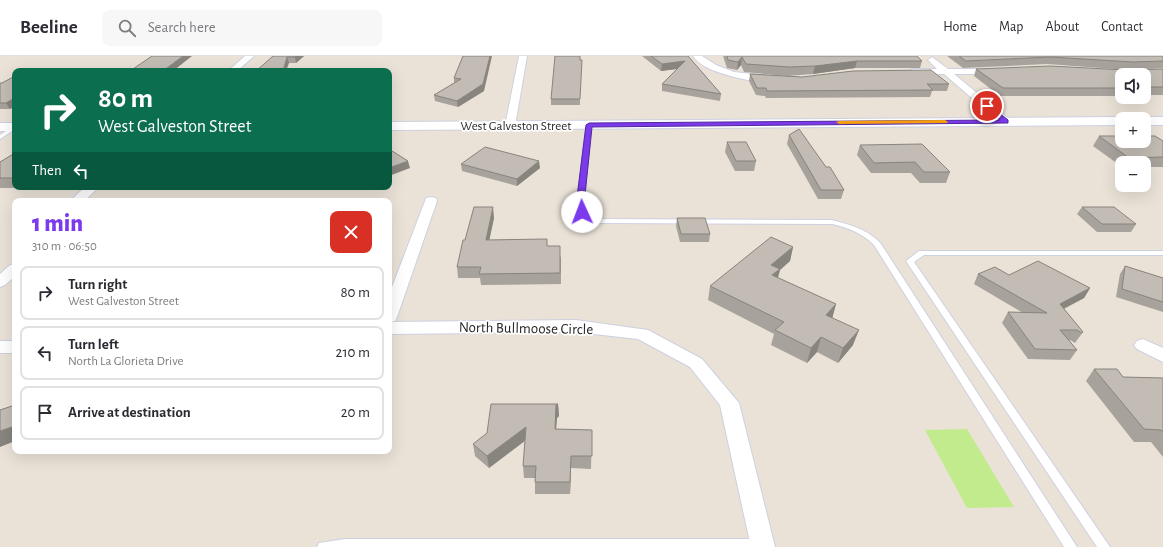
<!DOCTYPE html>
<meta charset="utf-8">
<style>
body{margin:0;font-family:"Alegreya Sans",sans-serif;background:#f7f7f7;color:#2b2b33;height:100vh;display:flex;flex-direction:column;font-size:15px;white-space:nowrap}
*{box-sizing:border-box;margin:0}
p{font-size:13px;color:#7c7c81}
.icon{flex:none;width:22px;height:22px;fill:none;stroke:currentColor;stroke-width:2;stroke-linecap:round;stroke-linejoin:round}
.map{position:relative;flex:1;overflow:hidden}
.panel{position:absolute;left:12px;top:142px;width:380px;height:256px;display:flex;flex-direction:column;background:#fff;border-radius:8px;box-shadow:0 4px 16px #0002}
.panel>*{flex:none}
.banner{position:absolute;left:12px;top:12px;width:380px;height:122px;border-radius:8px;box-shadow:0 4px 16px #0002;background:#0b6e4f;color:#fff;overflow:hidden}
.buttons{position:absolute;left:1115px;top:12px;display:grid;gap:8px}
.buttons a{display:grid;place-items:center;width:36px;height:36px;border-radius:8px;background:#fff;box-shadow:0 4px 16px #0002;font-size:20px}
.pin{position:absolute;display:grid;place-items:center;width:34px;height:34px;color:#fff;margin:-17px;border:2px solid #fff;border-radius:50%;box-shadow:0 1px 4px #0007}
.me{position:absolute;width:44px;margin:-22px;rotate:358deg;stroke-linejoin:round;filter:drop-shadow(0 0 3px #0008)}
.turn{display:flex;align-items:center;gap:14px;height:84px;padding:0 20px;font-size:18px}
.turn .icon{width:52px;height:52px;stroke-width:2.5}
.turn b{display:block;font-size:28px;line-height:34px}
.then{display:flex;align-items:center;height:38px;padding:0 20px;background:#0003;gap:8px;font-size:15px}
.round{display:grid;place-items:center;flex:none;width:42px;height:42px;border-radius:8px;background:#f7f7f7}
.overview{display:flex;align-items:center;justify-content:space-between;height:68px;padding:0 20px}
h1{font-size:24px;font-weight:800;line-height:30px;color:#7c3aed}
ul{padding:0;list-style:none}
li{display:flex;align-items:center;gap:12px;height:54px;margin:0 8px 6px;padding:0 12px;border:2px solid #e1e1e2;border-radius:8px}
li div{flex:1}
li b{display:block;font-size:15px}
li em{font-style:normal}
header{display:flex;align-items:center;gap:24px;box-sizing:border-box;height:56px;padding:0 20px;background:#fff;border-bottom:1px solid #e1e1e2}
header strong{font-size:19px}
nav{display:flex;gap:22px;margin-inline-start:auto;font-size:14px}
.search{width:280px;height:36px;background:#f7f7f7;display:flex;align-items:center;gap:10px;box-sizing:border-box;padding:0 14px;border-radius:8px;color:#7c7c81;font-size:15px}
.map>svg:first-child{display:block}
.pitch{fill:#c1eb8d}
.lines{fill:none;stroke-linecap:round;stroke-linejoin:round}
.service-casing{stroke:#cdd0e1;stroke-width:2}
.minor-casing{stroke:#cdd0e1;stroke-width:2}
.tertiary-casing{stroke:#cdd0e1;stroke-width:2}
.service{fill:#fff;fill-rule:evenodd}
.minor{fill:#fff;fill-rule:evenodd}
.tertiary{fill:#fff;fill-rule:evenodd}
.wall{fill:#a7a29b}
.shaded-wall{fill:#88847e}
.building{fill:#c2bcb4;stroke:#88847e}
.route{fill:#7c3aed;stroke:#51269a}
.slow{fill:#f59e0b}
.labels{text-anchor:middle;stroke-width:3.5;stroke-linejoin:round;paint-order:stroke}
.far-street-label{font-size:13px;fill:#272727;stroke:#fff}
.street-label{font-size:15px;fill:#272727;stroke:#fff}
</style>
<header>
<strong>Beeline</strong>
<div class="search"><svg class="icon" aria-label="search" viewBox="0 0 24 24"><circle cx="10" cy="10" r="6"/><path d="M15 15l6 6"/></svg>Search here</div>
<nav><a>Home</a><a>Map</a><a>About</a><a>Contact</a></nav>
</header>
<div class="map">
<svg width="1163" height="491" viewBox="0 0 1163 491">
<rect width="100%" height="100%" fill="#eae2d7"/>
<polygon class="pitch" points="967,373 1014,451 967,452 925,374"/>
<g class="lines">
<g class="service-casing">
<g id="service">
<path d="M589,67L592,69L583,149C586,157 591,160 599,163L832,164C850,169 868,173 881,188L1077,491H1064L874,189C862,177 849,172 832,168L598,167C587,164 581,160 577,149L586,69Z"/>
<polygon points="15,69 15,73 0,83 0,79"/>
<polygon points="919,195 1163,195 1163,199 924,199 914,206 1110,491 1097,491 906,205"/>
<polygon points="345,483 760,483 764,484 766,488 765,491 317,491 319,487"/>
</g>
</g>
<g class="minor-casing">
<g id="minor">
<polygon points="245,0 254,0 237,15 228,15"/>
<polygon points="519,0 527,0 515,70 510,73 505,70"/>
<path d="M693,0H702L716,9L734,16L772,20L777,23C768,32 721,18 710,13C704,10 697,6 693,0Z"/>
<polygon points="932,1 948,13 1000,13 1001,15 997,18 954,18 1010,64 1011,66 1010,68 1002,68 944,18 913,19 909,16 913,13 937,13 928,4"/>
<polygon points="85,131 99,131 84,145 70,145"/>
<polygon points="431,141 436,142 437,145 397,261 395,265 389,266 389,239 425,145 426,142"/>
<polygon points="15,208 15,220 5,229 0,231 0,218 10,209"/>
<polygon points="576,264 648,274 702,303 739,347 775,491 751,491 720,349 690,311 638,283 576,276 389,278 389,266"/>
<polygon points="1143,283 1163,292 1163,306 1137,293 1134,289 1137,285"/>
<rect x="0" y="285" width="15" height="12"/>
</g>
</g>
<g class="tertiary-casing">
<g id="tertiary">
<polygon points="1122,61 1127,63 1122,63 1122,69 389,74 389,66"/>
<polygon points="1144,61 1163,61 1163,69 1144,69 1144,63 1139,63"/>
<rect x="0" y="67" width="15" height="8"/>
</g>
</g>
<use href="#service" class="service"/>
<use href="#minor" class="minor"/>
<use href="#tertiary" class="tertiary"/>
</g>
<g class="wall">
<polygon points="273,0 304,0 296,7 289,7"/>
<polygon points="463,0 484,35 458,51 435,45 434,39 454,27 454,22"/>
<polygon points="642,0 688,0 721,38 720,45 662,35 662,28 677,13 661,15"/>
<polygon points="723,0 917,0 922,5 920,12 855,12 813,18 787,20 744,16 741,9 737,14 727,12"/>
<polygon points="947,0 1163,0 1163,12 1129,14 1047,8 963,12"/>
<polygon points="580,4 580,49 551,49 551,43"/>
<polygon points="976,13 1126,14 1163,13 1163,39 1147,39 1146,40 1144,40 1144,19 1122,19 1122,40 1000,40 974,20"/>
<polygon points="750,18 802,21 949,28 947,35 932,35 930,41 766,42 765,40 756,39 749,25"/>
<polygon points="15,20 15,50 10,53 0,53 0,27 2,27"/>
<polygon points="789,79 826,111 844,134 841,143 818,143 787,88"/>
<polygon points="1099,80 1163,85 1163,111 1144,111 1144,107 1122,107 1122,111 1093,90"/>
<polygon points="727,86 756,105 754,115 735,115 725,96"/>
<polygon points="860,89 950,116 946,127 920,127 911,117 871,117 857,99"/>
<polygon points="15,97 15,131 36,131 35,132 0,132 0,106"/>
<polygon points="461,108 540,112 517,130 462,115"/>
<polygon points="1082,151 1136,168 1131,176 1097,176 1077,158"/>
<polygon points="494,162 489,184 548,190 561,201 561,228 481,229 480,222 458,222 457,211 465,184"/>
<polygon points="677,162 710,178 709,186 680,186 676,170"/>
<polygon points="793,191 790,205 780,214 778,222 836,248 832,262 853,289 838,307 817,296 807,307 771,289 774,278 708,244 710,230"/>
<polygon points="1125,210 1163,222 1163,256 1116,241 1120,218"/>
<polygon points="978,218 1009,219 1090,232 1084,242 1064,253 1083,276 1075,287 1070,284 1069,284 1077,294 1070,304 1028,303 1002,267 1008,256 1023,257 974,228"/>
<polygon points="1094,313 1123,321 1163,322 1163,401 1151,386 1134,386 1086,325"/>
<polygon points="558,348 559,360 557,362 556,373 592,374 591,413 571,412 570,438 535,438 535,422 524,422 523,410 525,385 489,412 475,400 473,388"/>
</g>
<g class="shaded-wall">
<polygon points="183,0 192,0 173,15 163,15"/>
<polygon points="296,0 304,0 296,7 295,1"/>
<polygon points="490,0 492,0 484,35 458,51 457,45"/>
<polygon points="287,1 289,7 286,15 283,15"/>
<polygon points="742,1 741,9 737,14 738,6"/>
<polygon points="685,5 684,12 661,15 662,8"/>
<polygon points="857,5 855,12 813,18 815,10"/>
<polygon points="15,42 15,50 10,53 6,47"/>
<polygon points="408,105 410,112 389,120 389,112"/>
<polygon points="539,105 540,112 517,130 517,123"/>
<polygon points="493,151 494,162 487,195 486,184"/>
<polygon points="793,191 790,205 780,214 776,227 769,234 771,209"/>
<polygon points="1090,232 1084,242 1053,258 1060,248"/>
<polygon points="836,248 832,263 826,259"/>
<polygon points="859,274 853,289 838,307 843,292"/>
<polygon points="821,281 817,296 807,307 811,292"/>
<polygon points="558,348 559,360 557,362 555,386 555,373 556,349"/>
<polygon points="15,370 15,385 0,391 0,375"/>
<polygon points="526,371 527,383 489,412 487,400"/>
<polygon points="571,400 571,412 570,438 570,426"/>
</g>
<g class="building">
<polygon points="152,0 183,0 163,15 130,15"/>
<polygon points="273,0 296,0 295,1 287,1 283,15 256,15"/>
<polygon points="463,0 490,0 483,28 457,45 434,39 461,23 454,22"/>
<polygon points="555,0 580,0 580,4 582,4 580,43 551,43"/>
<polygon points="651,0 688,0 721,38 662,28 685,5 662,8"/>
<polygon points="727,0 917,0 922,5 857,5 815,10 789,11 746,8 742,1 738,6 728,4"/>
<polygon points="959,0 1163,0 1163,5 1133,6 1050,1 966,5"/>
<polygon points="1050,10 1126,14 1163,13 1163,31 1149,31 1151,32 1144,32 1144,19 1122,19 1122,32 1003,32 976,13"/>
<polygon points="27,14 66,14 64,15 25,15"/>
<polygon points="931,14 949,28 927,28 933,34 767,35 766,32 757,32 750,18 802,21 853,15"/>
<polygon points="15,20 15,42 6,47 0,47 0,27 2,27"/>
<polygon points="799,73 826,111 830,111 844,134 821,134 789,79"/>
<polygon points="1099,80 1122,80 1122,85 1144,85 1144,80 1155,80 1163,85 1163,101 1129,102"/>
<polygon points="727,86 746,86 756,105 736,105"/>
<polygon points="922,88 950,116 924,116 915,106 874,107 860,89"/>
<polygon points="485,91 539,105 517,123 461,108"/>
<polygon points="389,93 408,105 389,112"/>
<polygon points="15,97 15,122 0,122 0,106"/>
<polygon points="474,151 493,151 486,184 547,183 547,190 560,190 560,217 479,218 481,211 457,211 463,184 465,184"/>
<polygon points="1082,151 1114,151 1136,168 1102,168"/>
<polygon points="677,162 705,162 710,178 681,178"/>
<polygon points="771,181 793,191 771,209 780,213 772,219 836,248 826,259 859,274 843,292 821,281 811,292 775,274 784,266 710,230"/>
<polygon points="1038,205 1090,232 1060,248 1083,276 1082,277 1077,274 1060,274 1077,294 1035,293 1008,256 1047,257 978,218 995,211 1009,219"/>
<polygon points="1125,210 1163,222 1163,246 1122,233"/>
<polygon points="1094,313 1117,313 1123,321 1163,322 1163,376 1161,374 1144,373"/>
<polygon points="491,348 558,348 556,349 555,373 592,374 592,400 571,400 570,426 535,426 536,410 523,410 526,371 487,400 473,388 487,377"/>
<polygon points="15,349 15,370 0,375 0,354"/>
</g>
<polygon class="route" points="985,49 989,49 1008,64 1008,67 592,71 584,149 586,156 585,157 580,157 576,149 586,69 589,67 1000,64 985,52"/>
<polygon class="slow" points="945,64 948,66 947,67 839,68 836,66 839,65"/>
<g class="labels">
<g class="far-street-label">
<text x="516" y="74">West Galveston Street</text>
</g>
<g class="street-label">
<text transform="translate(526 272) rotate(1)" y="5">North Bullmoose Circle</text>
</g>
</g>
</svg>
<div class="buttons">
<a><svg class="icon" aria-label="sound" viewBox="0 0 24 24"><path d="M4 9h4l5-4v14l-5-4H4zM17 9q2 3 0 6"/></svg></a>
<a>+</a>
<a>−</a>
</div>
<div class="pin" style="left:987px;top:50px;background:#d93025"><svg class="icon" aria-label="arrive" viewBox="0 0 24 24"><path d="M6 21V4h12l-3 4 3 4H6"/></svg></div>
<svg class="me" style="left:582px;top:156px" viewBox="-20 -20 40 40"><circle r="19" fill="#fff"/><path d="M0-13L10 11 0 6-10 11z" fill="#7c3aed"/></svg>
<div class="banner">
<div class="turn"><svg class="icon" aria-label="right" viewBox="0 0 24 24"><path d="M7 20v-9h11M14 6l5 5-5 5"/></svg><div><b>80 m</b>West Galveston Street</div></div>
<div class="then">Then<svg class="icon" aria-label="left" viewBox="0 0 24 24"><path d="M17 20v-9H6M10 6l-5 5 5 5"/></svg></div>
</div>
<section class="panel">
<div class="overview"><div><h1>1 min</h1><p>310 m · 06:50</p></div><a class="round" style="background:#d93025;color:#fff"><svg class="icon" aria-label="close" viewBox="0 0 24 24"><path d="M6 6l12 12M18 6L6 18"/></svg></a></div>
<ul>
<li><svg class="icon" aria-label="right" viewBox="0 0 24 24"><path d="M7 20v-9h11M14 6l5 5-5 5"/></svg><div><b>Turn right</b><p>West Galveston Street</p></div><em>80 m</em></li>
<li><svg class="icon" aria-label="left" viewBox="0 0 24 24"><path d="M17 20v-9H6M10 6l-5 5 5 5"/></svg><div><b>Turn left</b><p>North La Glorieta Drive</p></div><em>210 m</em></li>
<li><svg class="icon" aria-label="arrive" viewBox="0 0 24 24"><path d="M6 21V4h12l-3 4 3 4H6"/></svg><div><b>Arrive at destination</b></div><em>20 m</em></li>
</ul>
</section>
</div>
